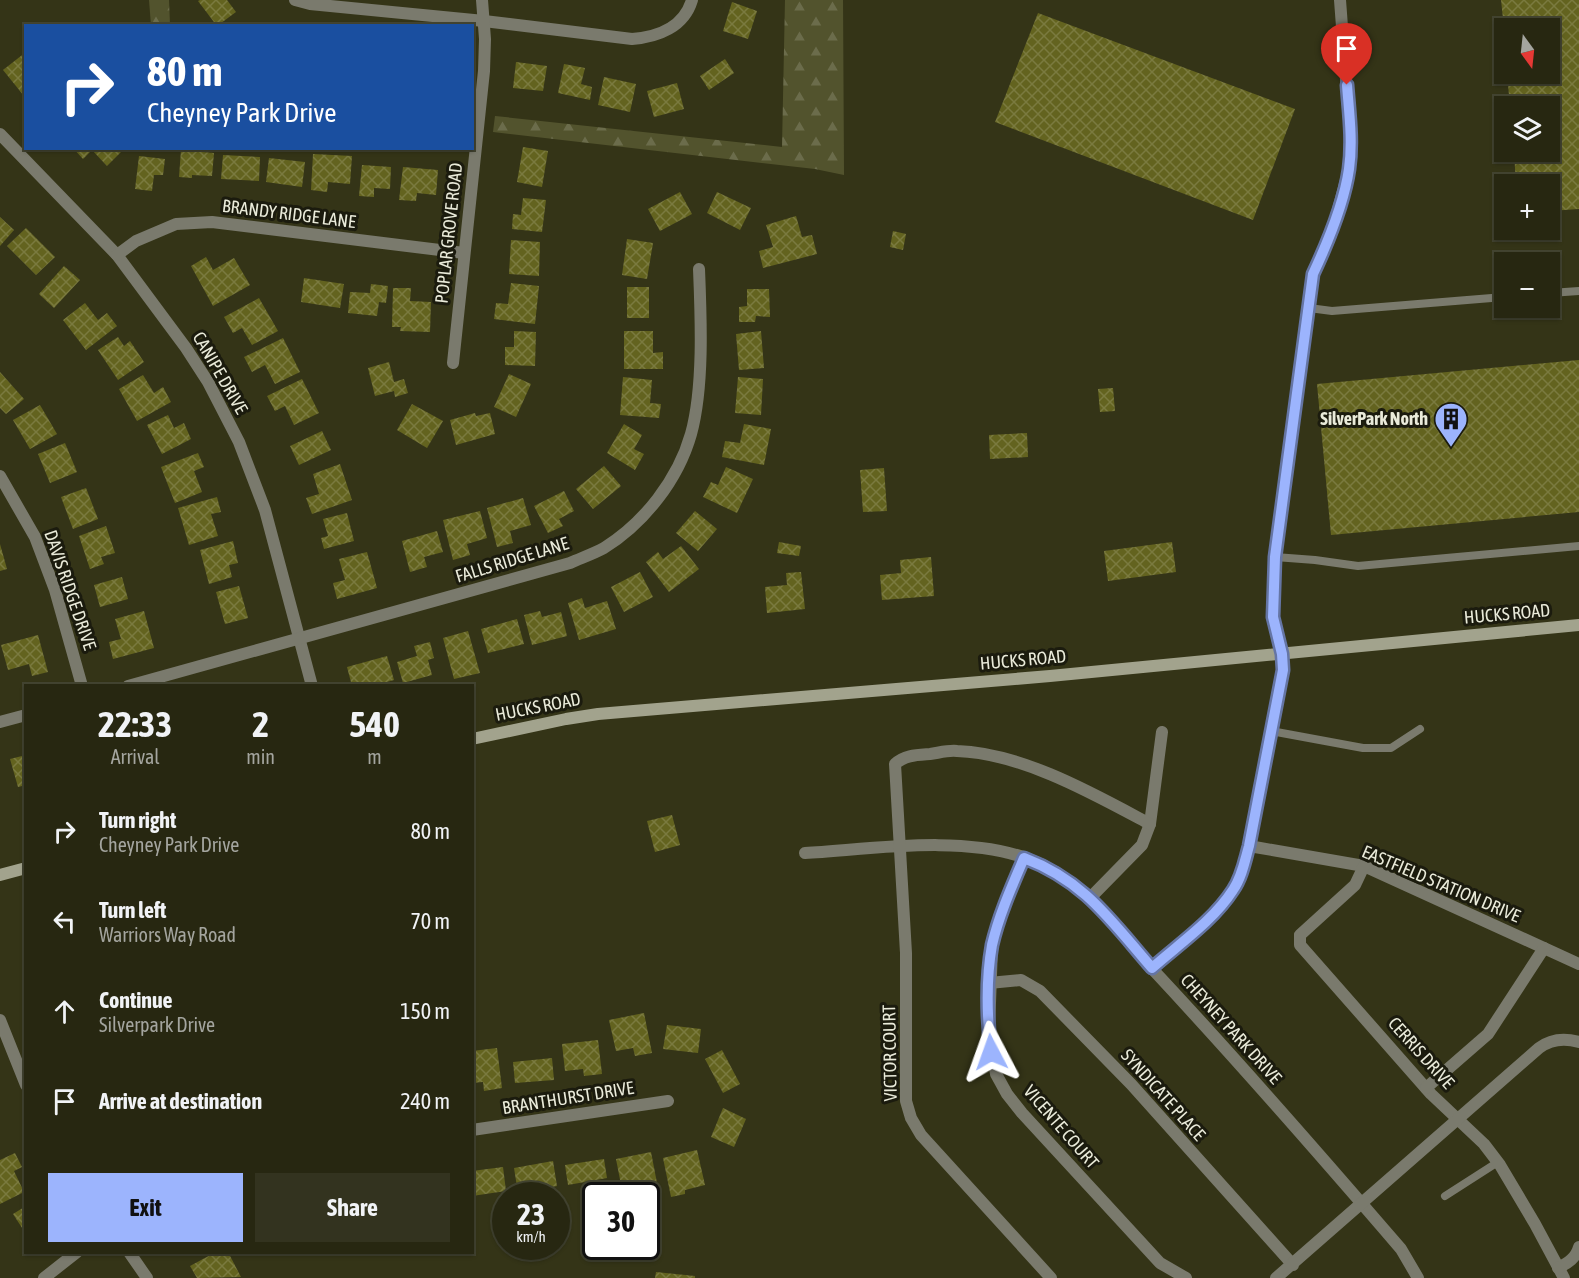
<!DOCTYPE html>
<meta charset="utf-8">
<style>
body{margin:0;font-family:"Asap Condensed",sans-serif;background:#33331f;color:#f1f3f6;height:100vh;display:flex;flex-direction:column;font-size:22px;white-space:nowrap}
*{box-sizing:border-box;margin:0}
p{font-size:20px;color:#a4a59f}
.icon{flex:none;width:33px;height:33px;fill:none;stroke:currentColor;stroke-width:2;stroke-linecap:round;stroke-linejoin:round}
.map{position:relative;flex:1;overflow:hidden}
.details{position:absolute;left:24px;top:684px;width:450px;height:570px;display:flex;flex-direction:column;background:#272711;border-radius:0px;box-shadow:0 2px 4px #0004,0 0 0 2px #434431}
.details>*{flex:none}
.guide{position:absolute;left:24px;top:24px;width:450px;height:126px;border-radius:0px;box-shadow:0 2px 4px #0004,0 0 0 2px #434431;background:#1a4fa0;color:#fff;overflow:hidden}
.needle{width:39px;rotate:165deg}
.controls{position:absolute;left:1494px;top:18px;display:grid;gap:12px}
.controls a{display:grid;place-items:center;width:66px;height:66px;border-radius:0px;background:#272711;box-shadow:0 2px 4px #0004,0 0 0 2px #434431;font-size:30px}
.speed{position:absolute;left:492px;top:1182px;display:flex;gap:12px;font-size:30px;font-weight:700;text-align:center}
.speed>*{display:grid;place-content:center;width:78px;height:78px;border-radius:50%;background:#272711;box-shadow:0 2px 4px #0004,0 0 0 2px #434431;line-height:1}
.speed small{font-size:15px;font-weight:400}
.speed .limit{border:3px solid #111;border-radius:9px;background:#fff;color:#111}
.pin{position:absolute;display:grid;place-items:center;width:51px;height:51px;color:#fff;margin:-62px -26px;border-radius:50% 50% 50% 0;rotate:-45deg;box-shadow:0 0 6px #0007}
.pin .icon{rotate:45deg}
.me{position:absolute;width:66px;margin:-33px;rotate:356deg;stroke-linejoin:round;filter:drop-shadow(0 0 4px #0008)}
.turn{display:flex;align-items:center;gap:21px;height:126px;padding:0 24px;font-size:27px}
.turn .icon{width:78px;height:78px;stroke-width:2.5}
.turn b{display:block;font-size:42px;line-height:51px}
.eta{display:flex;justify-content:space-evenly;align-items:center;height:102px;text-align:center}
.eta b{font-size:36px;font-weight:700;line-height:42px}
.action{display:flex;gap:12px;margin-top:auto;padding:12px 24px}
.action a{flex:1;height:69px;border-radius:0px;background:#9cb4fd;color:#111;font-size:24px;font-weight:700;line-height:69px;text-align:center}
.action a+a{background:#33331f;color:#f1f3f6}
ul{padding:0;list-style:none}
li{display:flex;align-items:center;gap:18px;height:90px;padding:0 24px}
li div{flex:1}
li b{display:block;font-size:22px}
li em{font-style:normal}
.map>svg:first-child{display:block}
.forest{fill:url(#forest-firs)}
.building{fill:url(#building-cross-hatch)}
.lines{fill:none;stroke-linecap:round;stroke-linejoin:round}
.lane{stroke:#7a7a6d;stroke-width:8}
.street{stroke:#7a7a6d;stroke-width:12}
.secondary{stroke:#a2a38d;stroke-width:12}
.route-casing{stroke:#6575a4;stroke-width:15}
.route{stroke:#9cb4fd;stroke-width:10}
.labels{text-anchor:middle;stroke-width:6;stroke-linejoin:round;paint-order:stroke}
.street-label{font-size:18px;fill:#eaebda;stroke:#1b1b0e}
.poi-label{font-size:18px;font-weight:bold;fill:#eaebda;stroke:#1b1b0e;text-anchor:end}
</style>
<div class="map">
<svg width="1579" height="1278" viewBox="0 0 1579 1278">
<defs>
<pattern id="forest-firs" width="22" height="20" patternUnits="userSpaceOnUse" patternTransform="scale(1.5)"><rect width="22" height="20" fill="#52532d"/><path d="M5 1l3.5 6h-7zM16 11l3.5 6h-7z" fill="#6b6c4b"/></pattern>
<pattern id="building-cross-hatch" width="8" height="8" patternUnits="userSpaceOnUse" patternTransform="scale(1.5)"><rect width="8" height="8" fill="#63631f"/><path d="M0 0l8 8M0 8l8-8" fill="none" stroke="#7a7a3f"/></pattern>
</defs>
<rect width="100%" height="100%" fill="#343417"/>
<g class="forest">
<polygon points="149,0 169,0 170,25 151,25"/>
<polygon points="785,0 843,0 844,175 815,169 493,132 495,116 782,147"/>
</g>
<g class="building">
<polygon points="200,0 227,0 236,12 217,26 198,1"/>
<polygon points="1501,0 1579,0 1579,209 1550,211 1550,184 1516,184 1514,152 1550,152 1550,106 1510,106 1507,74 1550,74 1550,28 1504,28"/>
<polygon points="732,2 757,11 748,39 723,31"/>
<polygon points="1038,13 1295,109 1253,220 995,122"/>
<polygon points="26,52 26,95 24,96 3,70"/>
<polygon points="725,59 734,73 709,90 700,76"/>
<polygon points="516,62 547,66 543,91 513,88"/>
<polygon points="564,64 585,68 581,84 592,87 590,100 558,93"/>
<polygon points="604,77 636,84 630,112 598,105"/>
<polygon points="677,83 684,109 654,117 647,91"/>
<polygon points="523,147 548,151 542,187 517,182"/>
<polygon points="73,148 125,148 107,166 92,150 83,159"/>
<polygon points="181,150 214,153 212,176 192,175 192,178 179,177"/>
<polygon points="313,154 352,156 350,184 328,182 327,192 311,190"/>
<polygon points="223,155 260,157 259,181 221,179"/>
<polygon points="139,156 165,159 163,175 154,175 152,191 135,189"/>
<polygon points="269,158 305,162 302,187 266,182"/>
<polygon points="362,165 391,167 390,189 374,188 374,197 359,196"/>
<polygon points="403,167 438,170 436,195 417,193 416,201 399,200"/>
<polygon points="680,192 692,214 660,231 648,209"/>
<polygon points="717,192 751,208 740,230 707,213"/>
<polygon points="523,198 546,200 542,232 512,229 513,214 521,215"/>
<polygon points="796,216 802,237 812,235 817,254 763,268 759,251 773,247 766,225"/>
<polygon points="0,217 14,230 0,246"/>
<polygon points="26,228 55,257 36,275 7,246"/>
<polygon points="893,231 906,234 903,250 890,247"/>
<polygon points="627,239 653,243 647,279 622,275"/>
<polygon points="511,240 540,242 539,276 509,274"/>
<polygon points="206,257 213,270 234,258 250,285 213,306 191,266"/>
<polygon points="64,266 80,280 54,308 39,294"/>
<polygon points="304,278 344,284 340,308 301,302"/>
<polygon points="511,283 539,286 535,324 494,319 496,303 508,304"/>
<polygon points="371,284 388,286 386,303 379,302 377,316 348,313 350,292 370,293"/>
<rect x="627" y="287" width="22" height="31"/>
<polygon points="393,288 411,288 410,301 431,302 430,332 400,331 401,327 392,327"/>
<polygon points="747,289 769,289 770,317 756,316 755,322 739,322 739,307 747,306"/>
<polygon points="259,298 278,331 252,345 242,328 233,333 224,317"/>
<polygon points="85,303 98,320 107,313 117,326 86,350 63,320"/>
<polygon points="514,331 536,332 535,366 505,365 505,347 514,347"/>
<polygon points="624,331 653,331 653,353 663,352 663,369 624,369"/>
<polygon points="761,331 764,368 739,370 736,334"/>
<polygon points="118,337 124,346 130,341 144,362 118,380 98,350"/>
<polygon points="283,338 300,372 275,384 265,365 252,372 244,357"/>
<polygon points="1579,360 1579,512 1331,535 1317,384"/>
<polygon points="389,362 394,382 404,379 408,393 395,397 394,391 375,396 368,368"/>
<polygon points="0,372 24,399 6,414 0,408"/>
<polygon points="509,374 531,384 516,417 494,407"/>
<polygon points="143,375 154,393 163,387 171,402 137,421 119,389"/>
<polygon points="623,377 652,380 650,403 661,404 659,418 620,415"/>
<polygon points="738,377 763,379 761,415 735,413"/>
<polygon points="302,379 319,413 294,425 285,406 275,411 267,396"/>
<polygon points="1113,388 1115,411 1100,412 1098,389"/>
<polygon points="412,404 443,421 427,448 397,430"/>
<polygon points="40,405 57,434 30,449 13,420"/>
<polygon points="475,413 476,416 490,413 495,434 456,445 450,420"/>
<polygon points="168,415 174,428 184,423 191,439 162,454 147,425"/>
<polygon points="624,424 642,435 634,449 644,454 635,470 607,453"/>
<polygon points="744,424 771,429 764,465 722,457 725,441 740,443"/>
<polygon points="322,431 331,450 299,465 290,446"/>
<polygon points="1027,433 1028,457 990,459 989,435"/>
<polygon points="65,443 77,472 50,483 38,454"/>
<polygon points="198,453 204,467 194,471 202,492 175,503 161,467"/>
<polygon points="340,464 352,500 312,514 306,498 319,494 313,474"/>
<polygon points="604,466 621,486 593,509 576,489"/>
<polygon points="726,467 753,479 737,513 703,497 711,482 718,485"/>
<polygon points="884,468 887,511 863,512 860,470"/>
<polygon points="86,488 98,519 73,529 61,497"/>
<polygon points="564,491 574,511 559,519 563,526 548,533 534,506"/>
<polygon points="217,497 221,512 211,514 218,536 189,545 178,508"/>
<polygon points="523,498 531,525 510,531 513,543 497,547 487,508"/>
<polygon points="480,511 487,538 467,544 470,555 453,560 443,520"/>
<polygon points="695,511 717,529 698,551 676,533"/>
<polygon points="347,513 354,541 324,549 321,538 328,536 323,519"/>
<polygon points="106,526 115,553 101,557 104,564 90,569 79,536"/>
<polygon points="437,531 443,552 424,557 427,567 410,572 402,541"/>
<polygon points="233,541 238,563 229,565 232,577 209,584 200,550"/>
<polygon points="779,542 801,546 799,556 777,553"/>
<polygon points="1172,542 1176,572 1108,581 1104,551"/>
<polygon points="0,544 7,569 0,571"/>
<polygon points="681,546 699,569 669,592 646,562 658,552 663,559"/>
<polygon points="367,552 377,588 337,599 333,583 345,580 339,559"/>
<polygon points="931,557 934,596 882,600 880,575 901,573 900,560"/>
<polygon points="640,572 653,597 624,612 611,587"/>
<polygon points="801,572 805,609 767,613 765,587 787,585 786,573"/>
<polygon points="122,577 128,599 100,607 94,585"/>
<polygon points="239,586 248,618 225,624 216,592"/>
<polygon points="582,598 585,608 607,601 616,629 579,640 568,603"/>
<polygon points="144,611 154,648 113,659 109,642 121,639 115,619"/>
<polygon points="540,611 542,617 561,612 567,636 532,645 524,615"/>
<polygon points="517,619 524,644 488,653 481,629"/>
<polygon points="468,631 480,673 454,679 443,638"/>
<polygon points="38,635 48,672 32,676 29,664 8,670 1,645"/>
<polygon points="430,642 434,658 428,660 432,675 403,683 397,662 417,656 414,646"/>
<polygon points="387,656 394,680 372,686 352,686 347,667"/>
<polygon points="26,755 26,785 18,787 10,759"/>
<polygon points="672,815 680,845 655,852 647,821"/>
<polygon points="644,1013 652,1053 635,1056 633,1048 616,1051 609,1020"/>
<polygon points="667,1025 701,1029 698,1053 663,1049"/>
<polygon points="598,1040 602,1074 584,1076 583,1069 565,1071 562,1044"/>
<polygon points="497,1048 502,1088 484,1091 483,1082 472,1083 472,1051"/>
<polygon points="722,1050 740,1084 723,1093 705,1059"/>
<polygon points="552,1058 554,1080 515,1083 513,1062"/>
<polygon points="723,1108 746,1119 734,1147 711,1137"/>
<polygon points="697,1150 705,1185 685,1190 685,1194 671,1197 663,1158"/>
<polygon points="651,1152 657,1183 622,1190 616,1159"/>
<polygon points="15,1153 22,1167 14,1171 24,1192 0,1204 0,1160"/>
<polygon points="604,1159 607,1178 568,1185 565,1165"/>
<polygon points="553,1161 557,1186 518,1193 514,1168"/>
<polygon points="503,1167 506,1191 472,1196 472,1171"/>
<polygon points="26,1206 26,1234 13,1214"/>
<polygon points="216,1252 228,1252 241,1277 197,1278 190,1266"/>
<polygon points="656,1272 695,1276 695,1278 655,1278"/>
</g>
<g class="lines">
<g class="lane">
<polyline points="1550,293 1579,291"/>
<polyline points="1309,308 1332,311 1504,297"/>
<polyline points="1275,557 1315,560 1358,566 1579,546"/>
<polyline points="1271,731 1363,748 1391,748 1420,729"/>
<polyline points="1445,1196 1498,1162"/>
</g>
<g class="street">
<path d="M295,0L310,4L484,21L632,39C658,37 684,27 692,0"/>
<polyline points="0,134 117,255 186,348 208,382 239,442 265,510 312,686"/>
<polyline points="117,255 136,241 176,224 212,222 464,253"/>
<polyline points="453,363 484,71 485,39 482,0"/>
<polyline points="0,476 35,537 55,590 82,686"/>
<path d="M128,686L570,563C581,558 593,554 604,548C644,523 678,480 691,434C704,387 701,318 699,269"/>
<polyline points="0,722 26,715"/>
<polyline points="1249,846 1364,866 1579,964"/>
<path d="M805,853C873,849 961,835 1026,858C1087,880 1114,928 1157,974C1240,1063 1321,1156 1401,1249L1418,1278"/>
<polyline points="1024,858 1002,910 992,947 989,1031 996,1074 1007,1094 1022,1113 1160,1263 1186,1278"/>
<polyline points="1364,866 1355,885 1300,935 1300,945 1431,1094 1484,1144 1500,1165 1535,1224 1564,1278"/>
<polyline points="1091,897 1142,845 1150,824 1162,732"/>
<path d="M1152,968C1179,944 1213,921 1233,890C1241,877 1245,860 1249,846L1283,670L1282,654L1273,617L1275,557L1313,274L1331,235L1349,169L1350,133L1340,0"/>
<polyline points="989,983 1021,980 1040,991 1131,1084 1293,1265"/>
<polyline points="0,1020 26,1085"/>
<polyline points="1426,1088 1488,1034 1544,948"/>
<polyline points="472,1130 668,1101"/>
<polyline points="129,1252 147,1278"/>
<path d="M1558,1268C1568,1263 1576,1258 1579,1247"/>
<polyline points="44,1278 77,1252"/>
<path d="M1051,1278L921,1135L911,1118L906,1101V953L895,764C905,755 917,755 930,754C938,753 948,750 957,751C1022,753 1094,794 1150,824"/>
<path d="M1276,1278L1539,1048C1551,1039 1565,1038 1579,1042"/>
</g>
<g class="secondary">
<polyline points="472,739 566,719 598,714 1050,676 1579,625"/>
<polyline points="0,875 26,868"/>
</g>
</g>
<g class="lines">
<g class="route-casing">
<path id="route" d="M991,1052C987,1018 986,979 992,945C999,915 1012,886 1024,858C1085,881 1111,921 1152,968C1179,944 1213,921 1233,890C1242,877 1245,860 1249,846L1283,670L1282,654L1273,617L1275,557L1313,274C1328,242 1344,204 1349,169C1353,141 1349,112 1347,85"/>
</g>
<use href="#route" class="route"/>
</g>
<defs>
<g id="building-pin" transform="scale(1.725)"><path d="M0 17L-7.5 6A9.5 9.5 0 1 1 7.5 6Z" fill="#9cb4fd" stroke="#1b1b0e"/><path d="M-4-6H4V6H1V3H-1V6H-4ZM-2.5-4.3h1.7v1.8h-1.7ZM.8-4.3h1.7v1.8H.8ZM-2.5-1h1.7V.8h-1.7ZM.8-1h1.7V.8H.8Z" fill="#111"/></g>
</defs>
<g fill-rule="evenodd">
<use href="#building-pin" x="1451" y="419"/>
</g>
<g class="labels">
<g class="street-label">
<text transform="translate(289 214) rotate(7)" y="6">BRANDY RIDGE LANE</text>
<text transform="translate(449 233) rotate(-84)" y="6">POPLAR GROVE ROAD</text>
<text transform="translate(220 373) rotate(60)" y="6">CANIPE DRIVE</text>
<text transform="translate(512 560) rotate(-17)" y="6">FALLS RIDGE LANE</text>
<text transform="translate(70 590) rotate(71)" y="6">DAVIS RIDGE DRIVE</text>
<text transform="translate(1507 614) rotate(-5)" y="6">HUCKS ROAD</text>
<text transform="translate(1023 660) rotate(-5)" y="6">HUCKS ROAD</text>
<text transform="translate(538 707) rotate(-11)" y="6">HUCKS ROAD</text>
<text transform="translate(1441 884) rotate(23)" y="6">EASTFIELD STATION DRIVE</text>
<text transform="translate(1231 1029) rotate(48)" y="6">CHEYNEY PARK DRIVE</text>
<text transform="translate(890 1053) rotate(-91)" y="6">VICTOR COURT</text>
<text transform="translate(1421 1053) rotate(48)" y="6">CERRIS DRIVE</text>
<text transform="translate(1163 1095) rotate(48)" y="6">SYNDICATE PLACE</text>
<text transform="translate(568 1098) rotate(-9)" y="6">BRANTHURST DRIVE</text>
<text transform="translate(1061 1127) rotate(49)" y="6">VICENTE COURT</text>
</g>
<g class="poi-label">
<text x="1428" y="425">SilverPark North</text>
</g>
</g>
</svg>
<div class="controls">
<a><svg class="needle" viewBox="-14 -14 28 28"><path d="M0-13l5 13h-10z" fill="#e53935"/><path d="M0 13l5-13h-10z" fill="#a4a59f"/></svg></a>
<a><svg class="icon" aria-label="layers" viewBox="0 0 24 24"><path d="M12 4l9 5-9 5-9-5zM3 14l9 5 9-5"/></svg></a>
<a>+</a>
<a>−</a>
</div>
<div class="speed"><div>23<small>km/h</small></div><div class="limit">30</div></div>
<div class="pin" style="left:1347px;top:85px;background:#d93025"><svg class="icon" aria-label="arrive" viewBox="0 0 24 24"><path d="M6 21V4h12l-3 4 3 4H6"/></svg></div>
<svg class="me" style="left:991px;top:1052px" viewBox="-20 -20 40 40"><path d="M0-17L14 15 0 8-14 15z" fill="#9cb4fd" stroke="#fff" stroke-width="4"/></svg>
<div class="guide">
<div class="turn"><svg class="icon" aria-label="right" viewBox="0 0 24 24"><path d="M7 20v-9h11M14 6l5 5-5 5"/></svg><div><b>80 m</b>Cheyney Park Drive</div></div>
</div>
<section class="details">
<div class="eta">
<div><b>22:33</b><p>Arrival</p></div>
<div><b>2</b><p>min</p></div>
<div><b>540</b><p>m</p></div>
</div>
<ul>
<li><svg class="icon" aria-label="right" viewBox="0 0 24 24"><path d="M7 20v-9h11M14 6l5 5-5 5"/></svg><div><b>Turn right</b><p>Cheyney Park Drive</p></div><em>80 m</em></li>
<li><svg class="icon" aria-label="left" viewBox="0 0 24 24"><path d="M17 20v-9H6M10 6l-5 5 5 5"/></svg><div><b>Turn left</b><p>Warriors Way Road</p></div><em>70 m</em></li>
<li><svg class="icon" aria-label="ahead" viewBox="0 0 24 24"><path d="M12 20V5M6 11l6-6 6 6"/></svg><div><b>Continue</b><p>Silverpark Drive</p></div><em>150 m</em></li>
<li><svg class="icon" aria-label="arrive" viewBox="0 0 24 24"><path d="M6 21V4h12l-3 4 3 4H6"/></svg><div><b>Arrive at destination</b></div><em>240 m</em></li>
</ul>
<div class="action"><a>Exit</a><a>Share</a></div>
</section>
</div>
